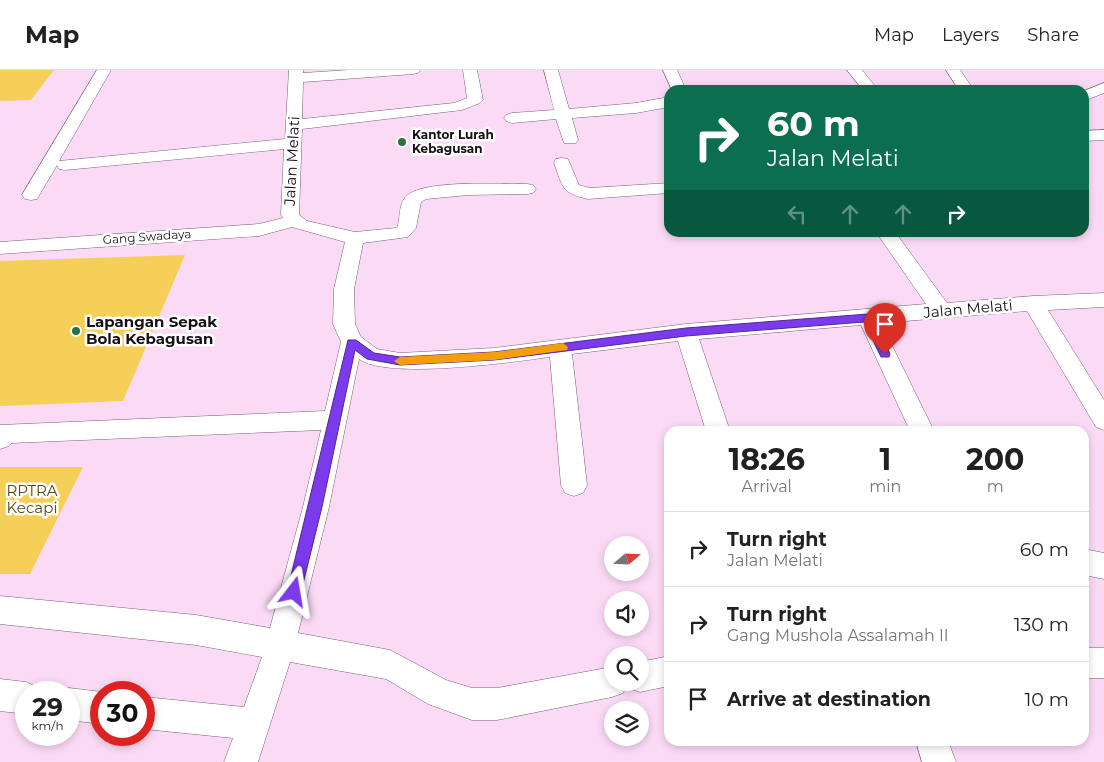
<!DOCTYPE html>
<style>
body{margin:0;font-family:Montserrat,sans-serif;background:#f6f6f6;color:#202124;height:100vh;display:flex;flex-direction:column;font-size:19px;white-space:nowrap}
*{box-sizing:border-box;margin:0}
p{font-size:16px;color:#757577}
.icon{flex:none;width:28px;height:28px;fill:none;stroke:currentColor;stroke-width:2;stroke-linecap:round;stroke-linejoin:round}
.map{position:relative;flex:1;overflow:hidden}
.drawer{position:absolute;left:664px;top:356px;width:425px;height:320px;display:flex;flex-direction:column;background:#fff;border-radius:15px;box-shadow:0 2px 8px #0003}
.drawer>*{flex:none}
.guide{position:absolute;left:664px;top:15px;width:425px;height:152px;border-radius:15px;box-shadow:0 2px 8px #0003;background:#0b6e4f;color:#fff;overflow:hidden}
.needle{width:32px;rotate:71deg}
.controls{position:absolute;left:604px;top:466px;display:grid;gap:10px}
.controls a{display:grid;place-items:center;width:45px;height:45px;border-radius:50%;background:#fff;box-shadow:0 2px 8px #0003;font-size:25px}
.speed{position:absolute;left:15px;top:611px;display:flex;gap:10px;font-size:25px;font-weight:700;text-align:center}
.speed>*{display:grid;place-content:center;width:65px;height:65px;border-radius:50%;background:#fff;box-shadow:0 2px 8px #0003;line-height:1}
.speed small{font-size:12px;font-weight:400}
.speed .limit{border:8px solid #d22;background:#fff;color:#111}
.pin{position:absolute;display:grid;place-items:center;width:42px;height:42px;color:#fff;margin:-51px -21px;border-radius:50% 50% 50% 0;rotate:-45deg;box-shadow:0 0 5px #0007}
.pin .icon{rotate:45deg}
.me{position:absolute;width:55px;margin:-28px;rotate:14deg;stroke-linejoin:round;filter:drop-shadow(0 0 4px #0008)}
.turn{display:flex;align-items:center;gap:18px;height:105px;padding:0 20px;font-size:22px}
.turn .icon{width:65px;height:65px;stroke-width:2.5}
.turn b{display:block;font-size:35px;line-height:42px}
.lanes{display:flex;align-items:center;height:48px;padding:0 20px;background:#0003;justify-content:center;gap:25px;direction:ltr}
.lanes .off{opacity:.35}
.eta{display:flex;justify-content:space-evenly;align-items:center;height:85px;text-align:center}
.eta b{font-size:30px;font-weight:700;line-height:35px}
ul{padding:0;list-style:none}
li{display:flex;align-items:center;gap:15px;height:75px;padding:0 20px;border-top:1px solid #e0e0e0}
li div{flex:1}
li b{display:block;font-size:19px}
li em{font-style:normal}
header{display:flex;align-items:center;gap:30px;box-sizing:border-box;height:70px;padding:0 25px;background:#fff;border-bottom:1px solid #e0e0e0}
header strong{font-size:24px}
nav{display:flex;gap:28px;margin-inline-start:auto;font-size:18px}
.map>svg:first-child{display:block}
.green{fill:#f5cf57}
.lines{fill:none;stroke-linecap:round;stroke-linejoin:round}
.minor-casing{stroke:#7b5e77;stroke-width:1}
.minor{fill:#fff;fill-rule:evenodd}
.route{fill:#7c3aed;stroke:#51269a}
.slow{fill:#f59e0b}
.poi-dot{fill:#287341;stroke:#fff;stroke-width:2}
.labels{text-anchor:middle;stroke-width:5;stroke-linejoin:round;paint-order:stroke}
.far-poi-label{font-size:12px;font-weight:bold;fill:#180d16;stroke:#fff;text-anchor:start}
.far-street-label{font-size:12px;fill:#180d16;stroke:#fff}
.street-label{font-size:15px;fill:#180d16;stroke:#fff}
.poi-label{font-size:15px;font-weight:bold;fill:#180d16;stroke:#fff;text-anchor:start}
.park-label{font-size:15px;fill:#5c4a12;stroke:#fff}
</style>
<header>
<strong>Map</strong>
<nav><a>Map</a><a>Layers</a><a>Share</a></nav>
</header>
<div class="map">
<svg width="1104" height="692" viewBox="0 0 1104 692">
<rect width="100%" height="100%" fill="#fbdaf6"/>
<g class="green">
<polygon points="0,0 54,0 31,30 0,31"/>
<polygon points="185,185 123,331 0,336 0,191"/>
<polygon points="0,397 83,397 30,504 0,504"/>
</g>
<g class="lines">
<g class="minor-casing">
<g id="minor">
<path d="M97,0H111L59,91L285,69L289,0H303V3L349,0H420L418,3L413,4L303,12L302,49L454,33L467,28L463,0H477L483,30L480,33L462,40L302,59L299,145L307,151L355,162L396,158L398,156C400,146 399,130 409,124C429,110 501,114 527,114L533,115L536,119L533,123L527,124L468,125L426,129L421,132L416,158L408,167L363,173L354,219L355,254L361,267L377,279L400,283L494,278L686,254L926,234L876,162H895L947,233L1033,226L1104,223V237L1048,240L1104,330V360L1096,357L1027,241L881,253L934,361H910L861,255L699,269L730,361H706L678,271L572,284L587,415L583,423L574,426L565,423L561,415L550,287C513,292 387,310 359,289L329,437L298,563L390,580L446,610L472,618H497L612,597V612H640V592L669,586V616L640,622L629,618L627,613L623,623L612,627L497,650H472L428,634L386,609L290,592L258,692H224L233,668L144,659V627L244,637L262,587L196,575L0,554V526L196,545L270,558L303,437L321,360L11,373L9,376L0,379V355L325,341L341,272L333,254L334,219L345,172L292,157L259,166L0,184V172L259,154L283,148L281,145L284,79L65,100L59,99L57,95L37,129L31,130L25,129L22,125Z"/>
<polygon points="544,0 558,0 569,39 636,33 669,27 669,37 636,43 572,48 578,70 576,73 564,73 556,49 512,53 506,51 504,48 506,45 512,43 554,40"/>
<polygon points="663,0 677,0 686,20 672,20"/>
<polygon points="847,0 862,0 878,20 863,20"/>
<polygon points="946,0 960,0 974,20 959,20"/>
<polygon points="1104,13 1104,23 1084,31 1084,21"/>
<polygon points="1104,60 1104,70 1084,71 1084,61"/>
<path d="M562,88L568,89L579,115L590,118L669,113V123L588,129C561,123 563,117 554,93L556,89Z"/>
<polygon points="1084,479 1104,483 1104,509 1084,505"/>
<rect x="1084" y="578" width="20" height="30"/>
<polygon points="0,609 26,612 37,617 39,622 26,622 26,644 0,641"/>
<polygon points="69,618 102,622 101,654 69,650 69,622 59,622"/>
<polygon points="916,671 948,671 956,692 922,692"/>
</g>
</g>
<use href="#minor" class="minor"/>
</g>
<polygon class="route" points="868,244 873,248 890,284 889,287 881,287 864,252 686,266 494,290 400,295 367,289 355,280 322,437 301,522 299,527 294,529 289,527 287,522 348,270 356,270 374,283 400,287 419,286 494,282 686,258"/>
<polygon class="slow" points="563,273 568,277 567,280 494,290 400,295 394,291 400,287 494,282"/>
<g class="poi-dot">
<circle cx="402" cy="72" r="5"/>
<circle cx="76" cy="261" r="5"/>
</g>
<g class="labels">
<g class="far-poi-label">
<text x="412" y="69">Kantor Lurah<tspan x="412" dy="14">Kebagusan</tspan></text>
</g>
<g class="far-street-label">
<text transform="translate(147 167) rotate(-4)" y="4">Gang Swadaya</text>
</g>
<g class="street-label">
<text transform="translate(292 91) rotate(-87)" y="5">Jalan Melati</text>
<text transform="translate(968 239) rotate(-5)" y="5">Jalan Melati</text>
</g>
<g class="poi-label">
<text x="86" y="257">Lapangan Sepak<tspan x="86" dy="17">Bola Kebagusan</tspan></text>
</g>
<g class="park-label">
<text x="32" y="426">RPTRA<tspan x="32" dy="17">Kecapi</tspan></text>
</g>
</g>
</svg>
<div class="controls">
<a><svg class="needle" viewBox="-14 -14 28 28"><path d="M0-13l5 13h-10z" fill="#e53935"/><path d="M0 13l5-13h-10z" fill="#757577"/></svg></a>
<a><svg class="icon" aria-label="sound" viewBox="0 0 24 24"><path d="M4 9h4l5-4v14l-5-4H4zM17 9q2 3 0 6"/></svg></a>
<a><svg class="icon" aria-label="search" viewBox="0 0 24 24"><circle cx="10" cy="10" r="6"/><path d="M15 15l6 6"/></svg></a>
<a><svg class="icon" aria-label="layers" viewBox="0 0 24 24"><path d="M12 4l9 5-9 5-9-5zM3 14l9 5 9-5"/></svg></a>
</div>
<div class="speed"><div>29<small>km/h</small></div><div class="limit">30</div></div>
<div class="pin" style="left:885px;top:284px;background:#d93025"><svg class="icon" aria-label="arrive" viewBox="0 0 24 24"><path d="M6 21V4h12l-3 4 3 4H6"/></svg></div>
<svg class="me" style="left:294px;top:522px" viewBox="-20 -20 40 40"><path d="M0-17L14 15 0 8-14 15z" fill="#7c3aed" stroke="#fff" stroke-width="4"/></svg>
<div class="guide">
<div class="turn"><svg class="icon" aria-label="right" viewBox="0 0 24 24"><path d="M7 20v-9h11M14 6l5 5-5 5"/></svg><div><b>60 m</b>Jalan Melati</div></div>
<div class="lanes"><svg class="icon off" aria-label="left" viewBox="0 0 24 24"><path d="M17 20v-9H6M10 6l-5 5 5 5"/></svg><svg class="icon off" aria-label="ahead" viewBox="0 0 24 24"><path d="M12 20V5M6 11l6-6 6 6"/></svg><svg class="icon off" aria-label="ahead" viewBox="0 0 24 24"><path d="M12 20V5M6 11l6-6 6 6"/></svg><svg class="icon" aria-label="right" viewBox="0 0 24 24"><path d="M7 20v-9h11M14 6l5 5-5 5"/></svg></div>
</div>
<section class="drawer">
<div class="eta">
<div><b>18:26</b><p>Arrival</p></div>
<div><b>1</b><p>min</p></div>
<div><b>200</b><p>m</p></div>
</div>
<ul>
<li><svg class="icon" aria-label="right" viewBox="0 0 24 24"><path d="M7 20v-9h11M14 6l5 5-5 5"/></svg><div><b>Turn right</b><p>Jalan Melati</p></div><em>60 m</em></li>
<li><svg class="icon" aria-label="right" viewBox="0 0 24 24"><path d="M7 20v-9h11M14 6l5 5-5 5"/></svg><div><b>Turn right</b><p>Gang Mushola Assalamah II</p></div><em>130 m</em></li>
<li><svg class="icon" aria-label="arrive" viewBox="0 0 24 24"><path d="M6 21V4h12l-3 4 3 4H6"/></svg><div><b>Arrive at destination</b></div><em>10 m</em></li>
</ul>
</section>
</div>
